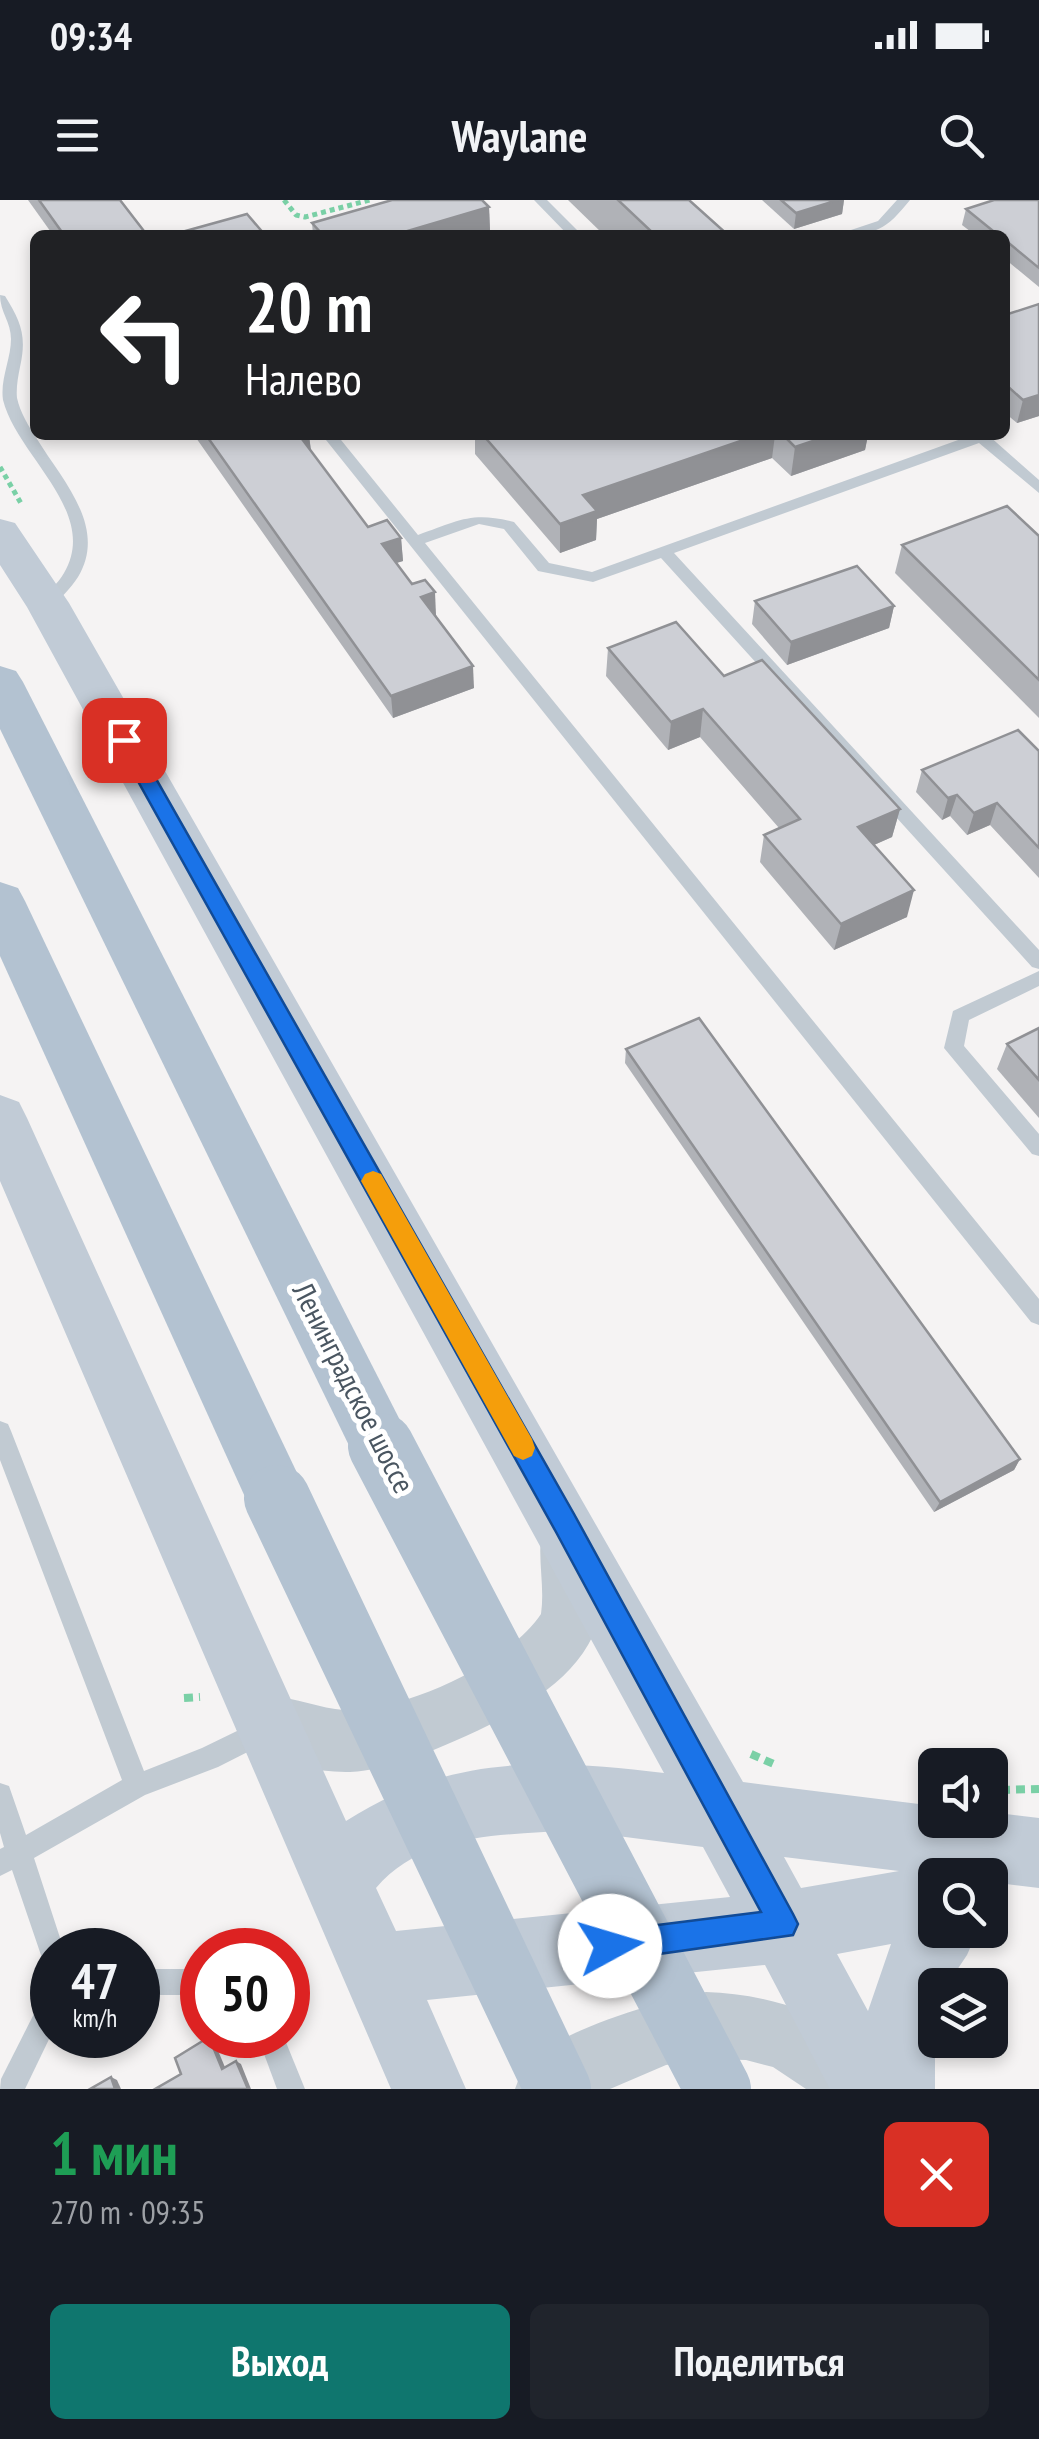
<!DOCTYPE html>
<html lang="ru">
<meta charset="utf-8">
<style>
body{margin:0;font-family:"PT Sans Narrow",sans-serif;background:#20242c;color:#f1f3f6;height:100vh;display:flex;flex-direction:column;font-size:38px;white-space:nowrap}
*{box-sizing:border-box;margin:0}
p{font-size:32px;color:#9ea1a6}
.icon{flex:none;width:55px;height:55px;fill:none;stroke:currentColor;stroke-width:2;stroke-linecap:round;stroke-linejoin:round}
.map{position:relative;height:1889px;overflow:hidden}
.sheet{display:flex;flex-direction:column;background:#171b24;flex:1}
.sheet>*{flex:none}
.hud{position:absolute;left:30px;top:30px;width:980px;height:210px;border-radius:15px;box-shadow:0 5px 15px #0003;background:#202124;color:#fff;overflow:hidden}
.controls{position:absolute;left:918px;top:1548px;display:grid;gap:20px}
.controls a{display:grid;place-items:center;width:90px;height:90px;border-radius:15px;background:#171b24;box-shadow:0 5px 15px #0003;font-size:50px}
.speed{position:absolute;left:30px;top:1728px;display:flex;gap:20px;font-size:50px;font-weight:700;text-align:center}
.speed>*{display:grid;place-content:center;width:130px;height:130px;border-radius:50%;background:#171b24;box-shadow:0 5px 15px #0003;line-height:1}
.speed small{font-size:25px;font-weight:400}
.speed .limit{border:15px solid #d22;background:#fff;color:#111}
.pin{position:absolute;display:grid;place-items:center;width:85px;height:85px;color:#fff;margin:-42px;border-radius:20px;box-shadow:0 5px 15px #0006}
.me{position:absolute;width:110px;margin:-55px;rotate:84deg;stroke-linejoin:round;filter:drop-shadow(0 0 8px #0008)}
.turn{display:flex;align-items:center;gap:35px;height:210px;padding:0 50px;font-size:45px}
.turn .icon{width:130px;height:130px;stroke-width:2.5}
.turn b{display:block;font-size:70px;line-height:85px}
.round{display:grid;place-items:center;flex:none;width:105px;height:105px;border-radius:15px;background:#20242c}
.head{display:flex;align-items:center;justify-content:space-between;height:170px;padding:0 50px}
h1{font-size:60px;font-weight:700;line-height:75px;color:#1e9e55}
.cta{display:flex;gap:20px;margin-top:auto;padding:20px 50px}
.cta a{flex:1;height:115px;border-radius:15px;background:#0f766e;color:#fff;font-size:40px;font-weight:700;line-height:115px;text-align:center}
.cta a+a{background:#20242c;color:#f1f3f6}
.status{display:flex;justify-content:space-between;align-items:center;height:70px;padding:0 50px;background:#171b24;direction:ltr}
.status svg{height:28px;fill:currentColor}
header{display:flex;justify-content:space-between;align-items:center;height:130px;padding:0 50px;background:#171b24;font-size:45px;font-weight:700}
.map>svg:first-child{display:block}
.lines{fill:none;stroke-linecap:round;stroke-linejoin:round}
.path-far1{stroke:#7ad0a6;stroke-width:5;stroke-dasharray:5 4;stroke-linecap:butt}
.path{stroke:#7ad0a6;stroke-width:8;stroke-dasharray:9 6;stroke-linecap:butt}
.service{fill:#c1cad2;fill-rule:evenodd}
.tertiary{fill:#c1cad2;fill-rule:evenodd}
.secondary{fill:#c1cbd6;fill-rule:evenodd}
.primary{fill:#b3c2d1;fill-rule:evenodd}
.primary-bridge{stroke:#b3c2d1;stroke-width:66}
.wall{fill:#b0b2b7}
.shaded-wall{fill:#909195}
.building{fill:#cdcfd5;stroke:#909195;stroke-width:2.5}
.route{fill:#1a73e8;stroke:#114b97;stroke-width:2.5}
.slow{fill:#f59e0b}
.labels{text-anchor:middle;stroke-width:10;stroke-linejoin:round;paint-order:stroke}
.street-label{font-size:30px;fill:#4a5661;stroke:#fff}
</style>
<div class="status"><b>09:34</b><svg viewBox="0 0 49 12"><path d="M0 12V9h3v3zM5 12V6h3v6zM10 12V3h3v9zM15 12V0h3v12zM26 1h20v11H26zM47 4h2v5h-2z"/></svg></div>
<header><svg class="icon" aria-label="menu" viewBox="0 0 24 24"><path d="M4 6h16M4 12h16M4 18h16"/></svg>Waylane<svg class="icon" aria-label="search" viewBox="0 0 24 24"><circle cx="10" cy="10" r="6"/><path d="M15 15l6 6"/></svg></header>
<div class="map">
<svg width="1039" height="1889" viewBox="0 0 1039 1889">
<rect width="100%" height="100%" fill="#f5f3f3"/>
<g class="lines">
<g class="path-far1">
<polyline points="284,0 296,15 305,17 370,0"/>
<polyline points="0,267 22,305"/>
</g>
<g class="path">
<polyline points="184,1498 200,1497"/>
<polyline points="751,1554 776,1565"/>
<polyline points="1001,1590 1039,1589"/>
</g>
<g class="service">
<polygon points="534,0 547,0 582,35 568,35"/>
<path d="M897,0H910C886,30 876,35 836,35L878,21Z"/>
<path d="M0,95L5,96C21,122 27,136 20,167C18,177 16,188 17,198C20,212 29,227 37,239C62,280 108,327 78,377C71,388 61,397 53,407L47,408L39,403C46,393 58,384 64,373C100,312 17,256 3,200C0,179 11,159 11,139C11,122 0,112 0,95Z"/>
<path d="M322,235H337L418,335C458,321 471,311 514,322L549,363L592,372L972,235H988L1039,280V293L979,243L674,353L1039,750V769L1032,767L661,358L593,382L538,371L504,329L479,324L425,343L1039,1099V1125L1031,1122Z"/>
<polygon points="1039,771 1039,786 969,820 964,846 1039,934 1039,956 1032,954 944,848 953,811"/>
<polygon points="0,1221 8,1224 11,1231 144,1571 202,1548 266,1517 275,1520 278,1529 275,1538 218,1567 145,1595 34,1658 64,1750 52,1750 52,1765 43,1761 12,1670 0,1676 0,1649 4,1647 0,1633 0,1583 9,1586 26,1635 122,1580 0,1260"/>
<rect x="138" y="1769" width="64" height="26"/>
<polygon points="52,1792 52,1833 25,1889 0,1889 1,1879 43,1796"/>
<polygon points="257,1835 283,1835 305,1889 277,1889"/>
</g>
<g class="tertiary">
<path d="M567,1306L587,1314C638,1433 566,1491 466,1536C430,1552 390,1570 350,1572C316,1573 276,1562 245,1550L236,1528L245,1506C252,1504 260,1498 267,1497C291,1495 319,1509 344,1510C403,1512 509,1463 541,1414C546,1380 533,1346 547,1314Z"/>
<path d="M706,1792C775,1794 862,1820 891,1889H806L773,1867L746,1860L706,1859L666,1865L610,1889H515C518,1882 520,1873 524,1867C548,1833 665,1799 706,1792Z"/>
</g>
<path class="secondary" d="M0,319L15,323L69,403L743,1582L935,1606V1620H990V1612L1039,1618V1688L990,1682V1675H935V1730H978L967,1755L947,1785H935V1889H830L765,1765L427,1800L466,1889H391L0,981V895L19,902L27,918L346,1621C451,1554 545,1559 664,1573L27,407L0,365ZM571,1630L703,1647L730,1697L396,1731L376,1688C424,1631 503,1636 571,1630ZM784,1657L899,1671L801,1688ZM891,1744L868,1811L837,1754Z"/>
<g class="primary">
<polygon points="0,466 16,471 23,482 403,1226 412,1246 403,1266 381,1275 359,1266 0,529"/>
<polygon points="0,682 18,688 25,701 299,1277 308,1298 299,1319 277,1328 255,1319 0,756"/>
</g>
<g class="primary-bridge">
<polyline points="381,1246 718,1889"/>
<polyline points="277,1298 558,1889"/>
</g>
</g>
<g class="wall">
<polygon points="28,0 120,0 147,35 53,35"/>
<polygon points="568,0 689,0 728,35 604,35"/>
<polygon points="762,0 844,0 842,14 794,29"/>
<polygon points="1039,0 1039,87 1005,59 1005,35 975,35 962,25 966,9"/>
<polygon points="489,7 490,30 474,35 313,35 312,23"/>
<polygon points="1005,115 1039,216 1017,223 1005,213"/>
<polygon points="194,235 309,235 311,251 368,327 401,338 403,361 396,363 436,415 474,488 393,518"/>
<polygon points="475,235 868,235 865,250 791,276 772,258 597,319 596,340 560,353 475,254"/>
<polygon points="1039,336 1039,518 895,373 902,345"/>
<polygon points="755,401 894,406 889,428 787,465 752,424"/>
<polygon points="608,448 724,476 900,609 892,637 874,645 907,717 834,750 760,662 764,635 779,628 700,537 668,550 606,476"/>
<polygon points="1039,551 1039,678 990,625 967,635 950,616 942,620 916,592 922,570"/>
<polygon points="1039,828 1039,918 997,869 1007,844"/>
<polygon points="626,849 1020,1259 1014,1270 934,1312 625,863"/>
</g>
<g class="shaded-wall">
<polygon points="838,0 844,0 842,14 794,29 796,13"/>
<polygon points="489,7 490,30 474,35 394,35"/>
<polygon points="1039,195 1039,216 1017,223 1023,200"/>
<polygon points="297,235 309,235 311,252"/>
<polygon points="758,235 775,235 772,258 597,319 596,340 560,353 560,324 583,295"/>
<polygon points="831,235 868,235 865,250 791,276 795,247"/>
<polygon points="401,338 403,361 383,367 382,344"/>
<polygon points="435,392 436,415 423,420 421,397"/>
<polygon points="894,406 889,428 787,465 791,442"/>
<polygon points="473,466 474,488 393,518 391,496"/>
<polygon points="703,509 700,537 668,550 671,522"/>
<polygon points="957,595 950,616 942,620 948,598"/>
<polygon points="997,603 990,625 967,635 974,613"/>
<polygon points="900,609 892,637 851,655 858,627"/>
<polygon points="914,690 907,717 834,750 841,724"/>
<polygon points="1020,1259 1014,1270 934,1312 940,1302"/>
<polygon points="209,1837 214,1841 227,1872 222,1869"/>
<polygon points="236,1861 241,1864 251,1889 248,1889"/>
<polygon points="111,1877 117,1880 121,1889 115,1889"/>
</g>
<g class="building">
<polygon points="39,0 120,0 147,35 64,35"/>
<polygon points="392,0 482,0 489,7 394,35 323,35 312,23"/>
<polygon points="618,0 689,0 728,35 655,35"/>
<polygon points="781,0 838,0 796,13"/>
<polygon points="994,0 1039,0 1039,68 1005,40 1005,35 998,35 966,9"/>
<polygon points="247,14 265,35 171,35"/>
<polygon points="1039,104 1039,195 1023,200 1005,184 1005,115"/>
<polygon points="206,235 299,235 368,327 387,320 401,338 382,344 412,384 425,380 435,392 421,397 473,466 391,496"/>
<polygon points="483,235 758,235 583,295 597,311 560,324"/>
<polygon points="783,235 831,235 795,247"/>
<polygon points="1007,306 1039,336 1039,480 902,345"/>
<polygon points="857,366 894,406 791,442 755,401"/>
<polygon points="676,422 724,476 762,460 900,609 858,627 914,690 841,724 764,635 800,619 703,509 671,522 608,448"/>
<polygon points="1018,530 1039,551 1039,648 997,603 974,613 957,595 948,598 922,570"/>
<polygon points="699,818 1020,1259 940,1302 626,849"/>
<polygon points="1039,828 1039,880 1007,844"/>
<polygon points="209,1837 222,1869 236,1861 248,1889 155,1889 181,1874 175,1858"/>
<polygon points="111,1877 115,1889 90,1889"/>
</g>
<polygon class="route" points="124,533 134,540 574,1314 793,1714 798,1724 793,1735 610,1761 600,1756 596,1746 600,1735 610,1731 761,1712 556,1332 115,540"/>
<polygon class="slow" points="373,971 381,974 532,1239 535,1248 532,1256 523,1260 514,1256 365,988 361,981 365,974"/>
<g class="labels">
<g class="street-label">
<text transform="translate(353 1188) rotate(63)" y="10">Ленинградское шоссе</text>
</g>
</g>
</svg>
<div class="controls">
<a><svg class="icon" aria-label="sound" viewBox="0 0 24 24"><path d="M4 9h4l5-4v14l-5-4H4zM17 9q2 3 0 6"/></svg></a>
<a><svg class="icon" aria-label="search" viewBox="0 0 24 24"><circle cx="10" cy="10" r="6"/><path d="M15 15l6 6"/></svg></a>
<a><svg class="icon" aria-label="layers" viewBox="0 0 24 24"><path d="M12 4l9 5-9 5-9-5zM3 14l9 5 9-5"/></svg></a>
</div>
<div class="speed"><div>47<small>km/h</small></div><div class="limit">50</div></div>
<div class="pin" style="left:124px;top:540px;background:#d93025"><svg class="icon" aria-label="arrive" viewBox="0 0 24 24"><path d="M6 21V4h12l-3 4 3 4H6"/></svg></div>
<svg class="me" style="left:610px;top:1746px" viewBox="-20 -20 40 40"><circle r="19" fill="#fff"/><path d="M0-13L10 11 0 6-10 11z" fill="#1a73e8"/></svg>
<div class="hud">
<div class="turn"><svg class="icon" aria-label="left" viewBox="0 0 24 24"><path d="M17 20v-9H6M10 6l-5 5 5 5"/></svg><div><b>20 m</b>Налево</div></div>
</div>
</div>
<section class="sheet">
<div class="head"><div><h1>1 мин</h1><p>270 m · 09:35</p></div><a class="round" style="background:#d93025;color:#fff"><svg class="icon" aria-label="close" viewBox="0 0 24 24"><path d="M6 6l12 12M18 6L6 18"/></svg></a></div>
<div class="cta"><a>Выход</a><a>Поделиться</a></div>
</section>
